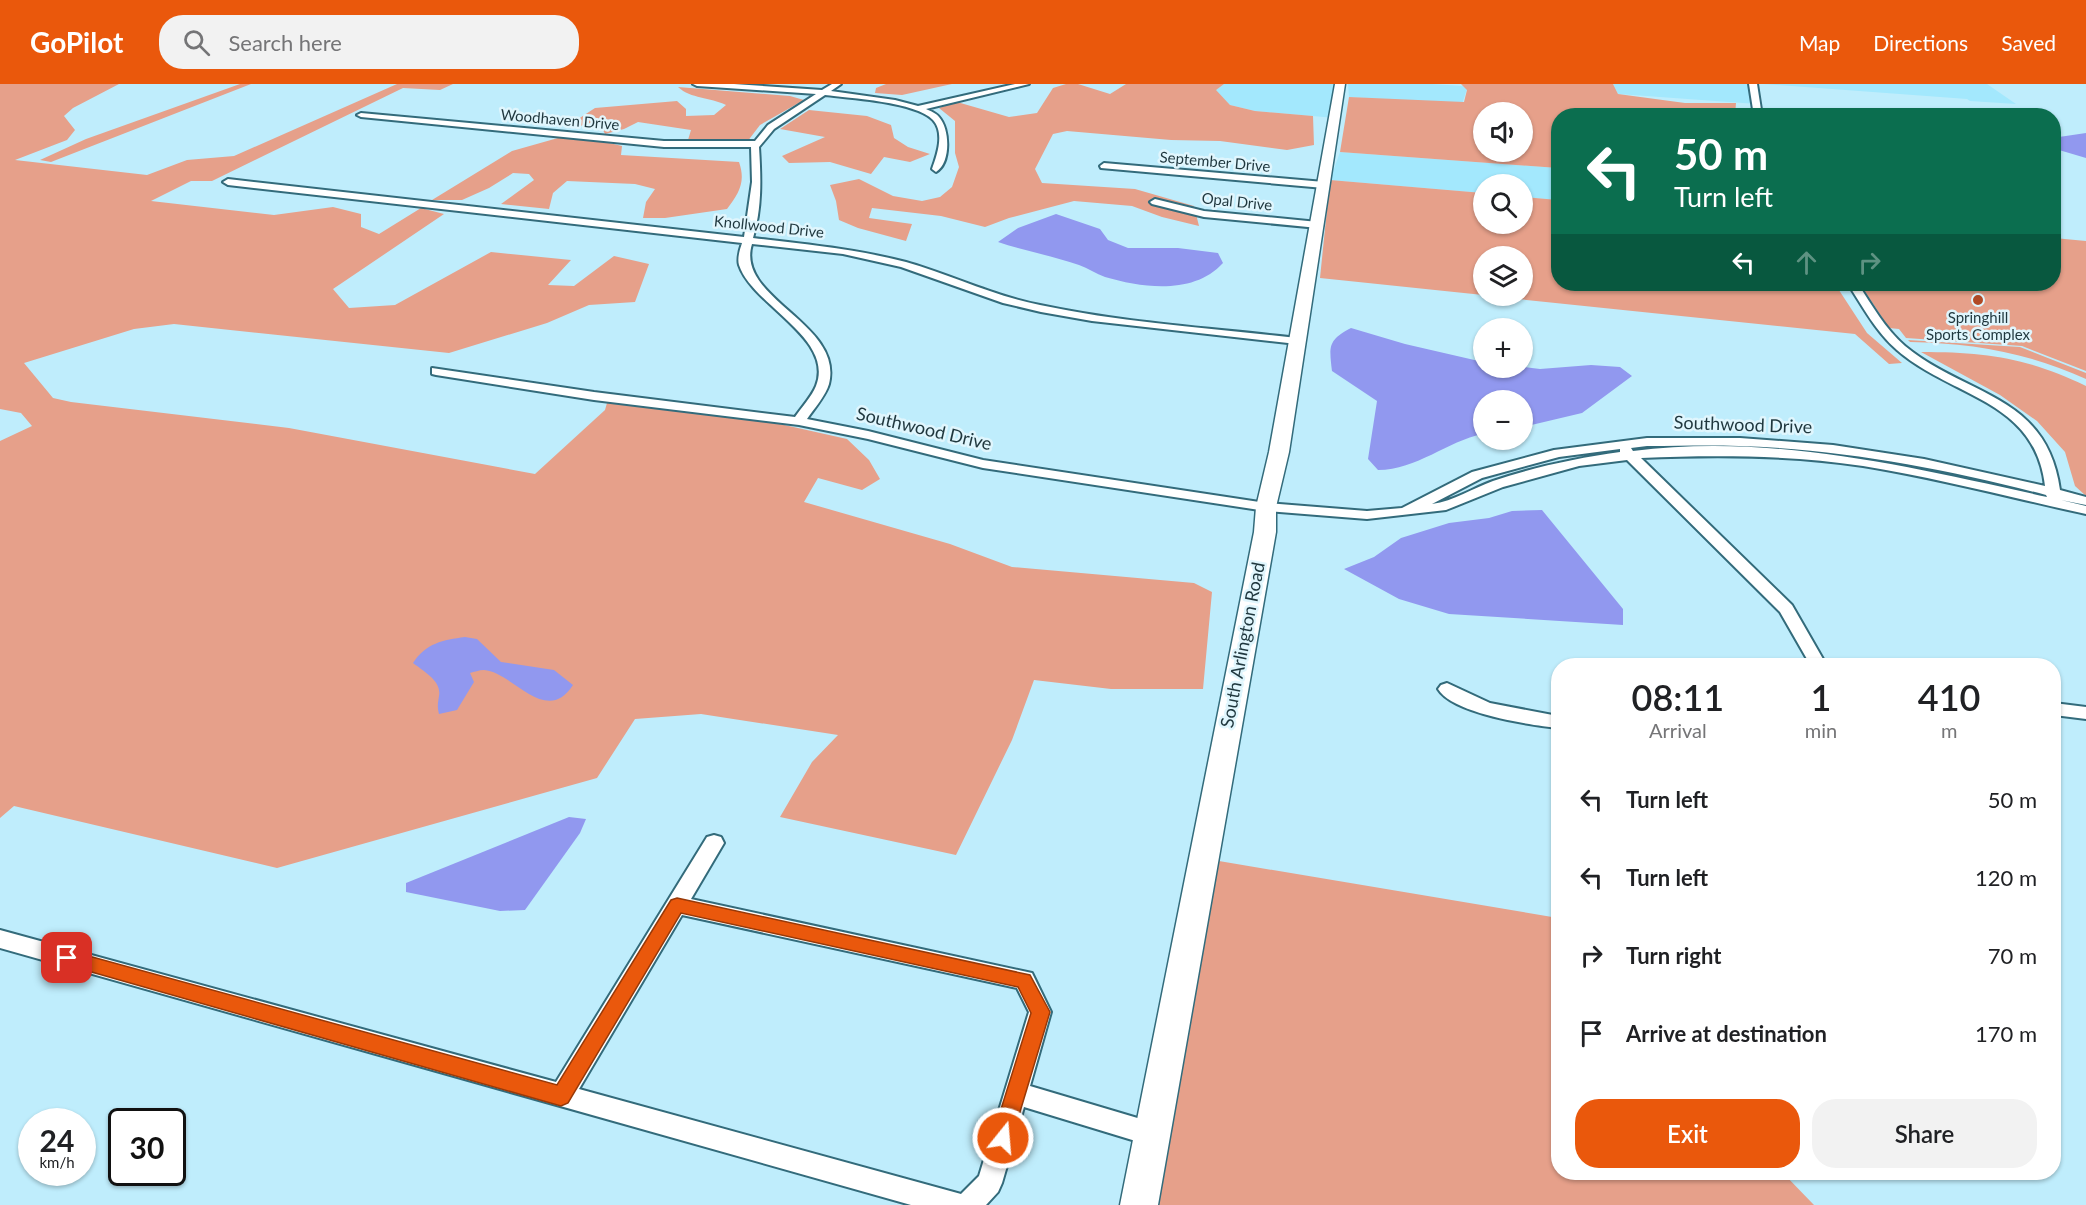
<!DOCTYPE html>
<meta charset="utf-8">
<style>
body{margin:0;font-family:Lato,sans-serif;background:#f2f2f2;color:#202124;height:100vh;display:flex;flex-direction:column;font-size:22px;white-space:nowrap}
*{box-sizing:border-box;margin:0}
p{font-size:20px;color:#757577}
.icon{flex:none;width:33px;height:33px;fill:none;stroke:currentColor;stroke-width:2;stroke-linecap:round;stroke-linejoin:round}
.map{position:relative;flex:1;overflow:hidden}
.panel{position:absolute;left:1551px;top:574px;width:510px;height:522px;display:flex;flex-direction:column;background:#fff;border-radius:24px;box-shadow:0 2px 4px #0004}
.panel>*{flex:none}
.hud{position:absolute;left:1551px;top:24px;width:510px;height:183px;border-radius:24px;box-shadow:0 2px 4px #0004;background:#0b6e4f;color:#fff;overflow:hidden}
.fabs{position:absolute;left:1473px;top:18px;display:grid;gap:12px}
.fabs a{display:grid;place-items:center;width:60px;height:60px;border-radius:50%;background:#fff;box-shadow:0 2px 4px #0004;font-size:30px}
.speed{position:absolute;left:18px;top:1024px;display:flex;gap:12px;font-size:30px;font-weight:700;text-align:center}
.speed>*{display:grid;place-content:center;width:78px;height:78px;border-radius:50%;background:#fff;box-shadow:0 2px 4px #0004;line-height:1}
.speed small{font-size:15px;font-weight:400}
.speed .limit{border:3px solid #111;border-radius:9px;background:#fff;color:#111}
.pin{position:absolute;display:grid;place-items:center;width:51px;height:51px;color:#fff;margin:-26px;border-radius:12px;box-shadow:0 3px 9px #0006}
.me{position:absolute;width:66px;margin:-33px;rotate:17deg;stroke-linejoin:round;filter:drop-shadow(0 0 4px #0008)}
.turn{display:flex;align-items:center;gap:21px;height:126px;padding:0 24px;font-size:27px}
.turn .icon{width:78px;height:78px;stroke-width:2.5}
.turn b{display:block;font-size:42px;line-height:51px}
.lanes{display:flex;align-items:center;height:57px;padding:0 24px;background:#0003;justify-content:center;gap:30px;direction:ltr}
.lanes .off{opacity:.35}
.eta{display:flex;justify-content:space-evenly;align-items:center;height:102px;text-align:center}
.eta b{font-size:36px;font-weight:600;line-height:42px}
.button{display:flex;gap:12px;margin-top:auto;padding:12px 24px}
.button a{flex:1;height:69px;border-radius:24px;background:#ea580c;color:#fff;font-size:24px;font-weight:600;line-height:69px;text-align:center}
.button a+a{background:#f2f2f2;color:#202124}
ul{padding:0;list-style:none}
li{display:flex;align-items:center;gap:18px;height:78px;padding:0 24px}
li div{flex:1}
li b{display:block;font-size:22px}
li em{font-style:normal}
header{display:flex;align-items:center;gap:36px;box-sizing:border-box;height:84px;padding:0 30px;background:#ea580c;color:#fff}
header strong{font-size:28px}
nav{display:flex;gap:33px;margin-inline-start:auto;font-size:21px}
.search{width:420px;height:54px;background:#f2f2f2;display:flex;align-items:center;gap:15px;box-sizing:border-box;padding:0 21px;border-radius:24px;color:#757577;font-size:22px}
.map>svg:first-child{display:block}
.built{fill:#a3e8fd}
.green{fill:#e6a08a;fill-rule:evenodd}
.water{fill:#9198ef}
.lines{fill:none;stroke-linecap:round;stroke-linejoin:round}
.minor-casing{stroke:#336b7b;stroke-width:4}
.secondary-casing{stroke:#336b7b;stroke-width:3}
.minor{fill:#fff;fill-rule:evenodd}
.secondary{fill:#fff;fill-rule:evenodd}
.route{fill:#ea580c;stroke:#983908;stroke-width:1.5}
.poi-dot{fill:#b14a26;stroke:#e0f6fd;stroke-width:2}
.labels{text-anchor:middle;stroke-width:5;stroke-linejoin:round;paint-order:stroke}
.far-street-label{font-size:15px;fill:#1f373e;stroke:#e0f6fd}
.far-poi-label{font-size:15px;fill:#1f373e;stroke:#e0f6fd}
.street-label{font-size:18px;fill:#1f373e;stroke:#e0f6fd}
</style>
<header>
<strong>GoPilot</strong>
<div class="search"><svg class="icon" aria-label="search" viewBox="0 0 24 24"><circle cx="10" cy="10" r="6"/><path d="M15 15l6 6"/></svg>Search here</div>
<nav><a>Map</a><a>Directions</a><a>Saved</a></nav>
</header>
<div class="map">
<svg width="2086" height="1121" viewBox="0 0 2086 1121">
<rect width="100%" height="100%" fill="#bfedfc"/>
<g class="built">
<polygon points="1224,0 1340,0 1335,34 1255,27 1230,21 1215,6"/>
<polygon points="1348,0 1432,0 1463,2 1467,5 1462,20 1349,13"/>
<polygon points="1613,0 1753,0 1757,20 1618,10"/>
<polygon points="1763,0 1987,0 2016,20 1970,17 1967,15"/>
<polygon points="1340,68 1558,84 1558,116 1523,113 1522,100 1484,100 1483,109 1330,96"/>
</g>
<g class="green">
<polygon points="0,0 119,0 73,24 64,32 75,46 67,56 15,76 147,91 187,76 234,72 397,0 453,0 440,6 403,4 212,97 191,97 151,117 274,131 333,123 361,130 361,143 379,150 421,124 444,130 333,205 349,224 395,221 491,168 571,176 548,201 574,202 614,172 649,180 635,218 589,221 547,239 449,269 174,240 134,245 24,279 53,314 71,318 289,344 535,390 605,326 607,319 780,340 847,355 869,376 880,395 862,406 818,394 804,418 950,460 1012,483 1194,499 1212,508 1203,605 1111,605 1034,596 1012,656 956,771 780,733 812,678 838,651 701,630 635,635 597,694 277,784 14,722 0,734 0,357 32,342 21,329 0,325"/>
<polygon points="240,0 251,0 51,78 40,76 86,55"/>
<polygon points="886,0 952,0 902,11 875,9 876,4"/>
<polygon points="1066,0 1078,0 1110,10 1126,0 1224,0 1216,6 1230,21 1255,27 1313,32 1314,61 1287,66 1220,57 1171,56 1067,47 1053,50 1035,85 1042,99 1135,105 1194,122 1199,142 1162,133 1132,122 1074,117 1009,134 985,143 941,132 872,124 869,134 912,140 906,157 858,144 839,136 836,117 830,101 859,95 893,112 922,117 940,113 952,103 959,83 955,69 955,37 939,24 957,18 1009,33 1037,29 1053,4"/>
<path d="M1461,0H1613L1618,10L1685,19H1736L1735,31L1558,32V84L1340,68L1349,13L1464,18L1467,6ZM1484,28H1522V68H1484Z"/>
<path d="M678,3L790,12L804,16L760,41L747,58L688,56L691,46L638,38L624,45L605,50L603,46L614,36C597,33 584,45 566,43L595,24L677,17L686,25V32L714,31L726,21C710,13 691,15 678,3Z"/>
<polygon points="809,26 867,32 891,41 894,54 908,63 930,70 910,78 884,73 871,90 830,78 789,79 782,72 825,53 780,45"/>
<path d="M565,52L601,57L622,62L621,71L739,78C746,98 739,109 727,125L665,134H643L646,118L655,105L635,100L567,97L553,109L549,125L501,120L534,96L529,90L513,89L489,104L462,116H432L512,67Z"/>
<polygon points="1330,96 1483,109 1484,140 1522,140 1523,113 1558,116 1558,200 1835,200 1867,249 1902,279 1889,280 1855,250 1489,212 1522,212 1522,172 1484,172 1483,211 1320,194"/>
<polygon points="2054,154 2086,157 2086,287 2022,262 1906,254 1899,245 1889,244 1860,200 2054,200"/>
<path d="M1908,256L2020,263L2086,289V295C2029,269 1972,259 1910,258Z"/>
<path d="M1921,268C1986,268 2028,274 2086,302V412L2075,402L2065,368L2037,337L2000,311Z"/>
<polygon points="1219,777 1558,834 1558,1089 1783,1089 1814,1121 1151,1121"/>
</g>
<g class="water">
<polygon points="2086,49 2086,74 2059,66 2054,62 2054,58 2059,53"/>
<path d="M1056,130L1100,145L1108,156L1128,164H1178L1218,169L1223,179C1194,211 1143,204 1105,193C1096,190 1088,184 1079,181C1053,172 1025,167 998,158L1018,144Z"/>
<path d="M1351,244L1405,260L1483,278L1484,284L1523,283L1540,285L1591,281L1620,283L1632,292L1582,329L1523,343L1522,316H1484L1483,350C1447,357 1417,386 1378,386L1368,375L1377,317L1332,287C1329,262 1328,256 1351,244Z"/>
<polygon points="1542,426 1623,525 1623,541 1449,530 1399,515 1344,485 1374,473 1401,454 1449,439 1489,434 1512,427"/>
<path d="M465,553L477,555L501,578L554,586L573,601C546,643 513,588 484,586C479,586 474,588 470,589L474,598L457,626L439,630C437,622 438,619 439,612C442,597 423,587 413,579C426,559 443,556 465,553Z"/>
<polygon points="569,733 586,735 580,749 525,826 500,827 406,808 406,799"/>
</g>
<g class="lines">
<g class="minor-casing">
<g id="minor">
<path d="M693,0H734L822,6L832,0H841L831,7L895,16L918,22L1015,0H1029L926,25C930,27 936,29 939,33C950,45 951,79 936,88L932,85C937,71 945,49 933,36C917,18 849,14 825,11L774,45L759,63C761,94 762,124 753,154C805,160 856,165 906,178C951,191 994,212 1040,221C1124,239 1212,244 1297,254L1303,257L1297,260L1092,237L1041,228L1003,219L901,183L843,170L752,160C735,215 844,239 829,300C826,311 814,325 807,335L868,347L983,376L1266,419L1367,427L1402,424L1472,388L1554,366L1647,354H1740L1833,361L1924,375L2045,402C2035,315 1952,314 1897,266C1876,248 1863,223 1848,200H1858C1872,221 1885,245 1905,262C1967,313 2047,310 2060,406L2086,413V421L2061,416L2086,422V430C2012,414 1938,394 1863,382C1789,371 1715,371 1641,374L1792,521L1827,582H1811L1780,528L1627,376L1579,382L1503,403L1446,426L1367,435L1266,427L983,384L868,355L799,341L594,316L436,291L432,290V284L594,308L795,333C802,323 812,312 816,302C835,254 752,221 739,181C737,174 740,165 742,159L228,101L223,98L228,95L744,153L752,98L751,63H664L361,33L357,31L361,29L664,57H755L768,41L816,10L697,2ZM1647,362C1678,362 1708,361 1739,362C1842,365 1947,385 2046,411L2047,413C1912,383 1772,349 1633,367L1631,364ZM1620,365V368C1577,374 1534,383 1493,397C1473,404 1454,417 1432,420L1482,394L1559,373Z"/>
<polygon points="1749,0 1757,0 1762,32 1754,32"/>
<polygon points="1104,79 1324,98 1329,101 1324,104 1101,84 1100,82"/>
<polygon points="1155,115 1204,127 1318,138 1323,141 1318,144 1204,133 1152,120 1150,118"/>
<path d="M1447,599L1490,619L1558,632V644C1531,641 1453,630 1438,605L1441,601Z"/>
<polygon points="2054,619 2086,623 2086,635 2054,631"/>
<path d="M714,751L721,753L724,759L691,815L1032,889L1051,928L1030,1002L1161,1041L1164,1050L1161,1059L1152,1062L1024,1023L1002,1099L998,1108L986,1121H911L0,864V846L556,998L707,753ZM682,831L1017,904L1029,928L979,1092L961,1110L579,1005Z"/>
</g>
</g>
<g class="secondary-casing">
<polygon id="secondary" points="1335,0 1345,0 1289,368 1276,423 1276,448 1158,1121 1120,1121 1254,448 1256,423 1269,368"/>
</g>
<use href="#minor" class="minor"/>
<use href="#secondary" class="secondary"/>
</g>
<polygon class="route" points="677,814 1030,891 1050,928 1010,1061 1003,1064 995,1061 992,1054 1031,929 1018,903 681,829 568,1019 561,1022 67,881 61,879 58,874 61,868 67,866 557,1001 671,816"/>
<circle class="poi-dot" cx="1978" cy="216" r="6"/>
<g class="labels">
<g class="far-street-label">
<text transform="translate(560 36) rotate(5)" y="5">Woodhaven Drive</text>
<text transform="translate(1215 78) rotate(5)" y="5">September Drive</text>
<text transform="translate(1237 118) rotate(6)" y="5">Opal Drive</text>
<text transform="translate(769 143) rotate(6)" y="5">Knollwood Drive</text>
</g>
<g class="far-poi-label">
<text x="1978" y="239">Springhill<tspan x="1978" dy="17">Sports Complex</tspan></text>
</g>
<g class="street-label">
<text transform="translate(1743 341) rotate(2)" y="6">Southwood Drive</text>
<text transform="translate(924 345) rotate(13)" y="6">Southwood Drive</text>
<text transform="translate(1243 561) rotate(-79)" y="6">South Arlington Road</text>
</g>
</g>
</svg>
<div class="fabs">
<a><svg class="icon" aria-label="sound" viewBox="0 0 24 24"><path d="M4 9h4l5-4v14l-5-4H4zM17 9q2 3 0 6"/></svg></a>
<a><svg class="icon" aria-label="search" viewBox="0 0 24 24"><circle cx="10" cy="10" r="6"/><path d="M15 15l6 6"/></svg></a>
<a><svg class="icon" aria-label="layers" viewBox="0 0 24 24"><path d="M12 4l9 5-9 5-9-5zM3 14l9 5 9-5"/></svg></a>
<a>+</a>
<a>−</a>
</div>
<div class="speed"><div>24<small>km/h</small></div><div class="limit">30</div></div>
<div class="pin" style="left:67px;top:874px;background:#d93025"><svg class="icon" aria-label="arrive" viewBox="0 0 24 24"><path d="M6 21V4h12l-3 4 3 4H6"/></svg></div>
<svg class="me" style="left:1003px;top:1054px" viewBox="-20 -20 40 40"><circle r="17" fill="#ea580c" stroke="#fff" stroke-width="3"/><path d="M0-11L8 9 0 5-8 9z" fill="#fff"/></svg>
<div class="hud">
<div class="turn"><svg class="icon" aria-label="left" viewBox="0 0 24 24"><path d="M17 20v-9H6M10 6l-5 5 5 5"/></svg><div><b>50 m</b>Turn left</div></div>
<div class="lanes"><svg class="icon" aria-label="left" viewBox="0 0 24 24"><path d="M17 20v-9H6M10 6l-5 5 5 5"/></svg><svg class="icon off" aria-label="ahead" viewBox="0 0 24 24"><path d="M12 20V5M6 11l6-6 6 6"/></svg><svg class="icon off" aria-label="right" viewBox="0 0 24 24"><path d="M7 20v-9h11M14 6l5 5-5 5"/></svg></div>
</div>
<section class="panel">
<div class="eta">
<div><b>08:11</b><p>Arrival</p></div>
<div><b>1</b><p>min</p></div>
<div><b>410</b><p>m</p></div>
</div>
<ul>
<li><svg class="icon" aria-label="left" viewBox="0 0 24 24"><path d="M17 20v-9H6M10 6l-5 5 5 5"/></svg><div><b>Turn left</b></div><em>50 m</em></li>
<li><svg class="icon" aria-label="left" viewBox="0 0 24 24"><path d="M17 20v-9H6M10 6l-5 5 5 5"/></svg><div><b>Turn left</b></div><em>120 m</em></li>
<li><svg class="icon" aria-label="right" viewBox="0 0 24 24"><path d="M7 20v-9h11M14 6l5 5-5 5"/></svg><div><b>Turn right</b></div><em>70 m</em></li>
<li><svg class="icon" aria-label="arrive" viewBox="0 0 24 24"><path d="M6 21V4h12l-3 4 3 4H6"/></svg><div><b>Arrive at destination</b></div><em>170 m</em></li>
</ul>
<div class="button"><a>Exit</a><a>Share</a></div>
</section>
</div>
